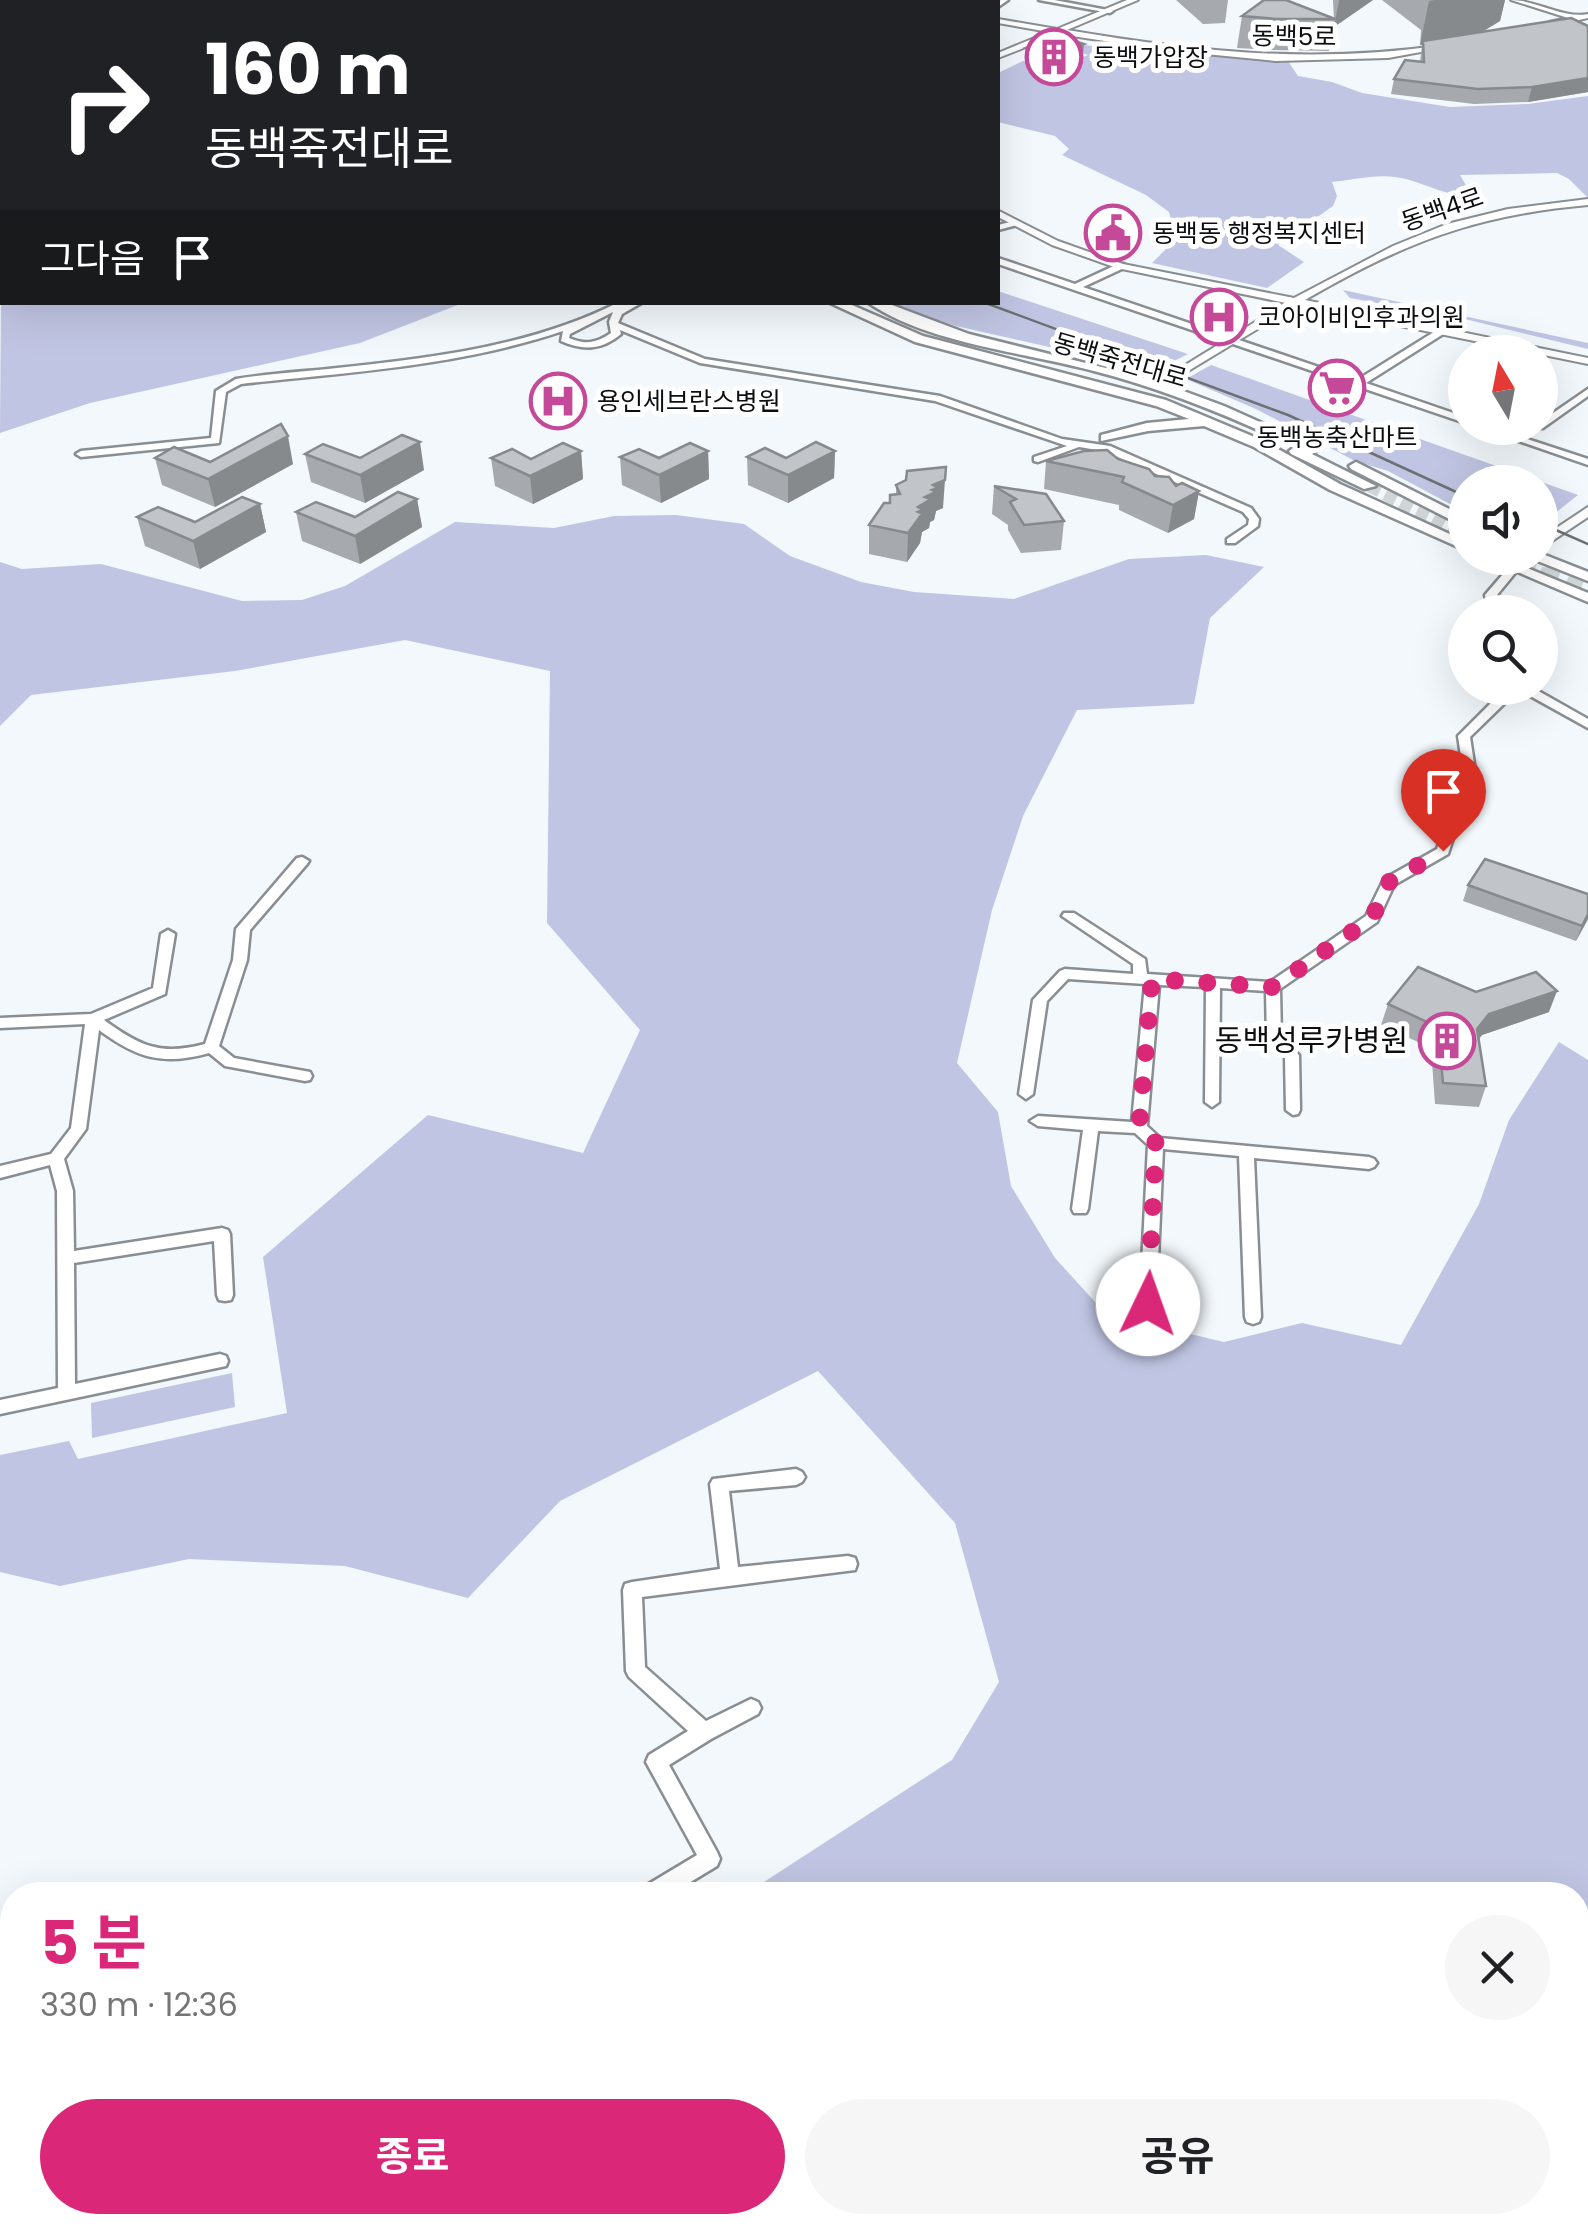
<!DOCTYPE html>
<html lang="ko">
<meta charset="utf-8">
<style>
body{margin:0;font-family:Poppins,"Noto Sans KR",sans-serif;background:#f6f6f6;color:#202124;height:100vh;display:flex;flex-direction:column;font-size:38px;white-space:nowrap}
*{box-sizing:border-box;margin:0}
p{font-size:32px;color:#757577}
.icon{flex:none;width:55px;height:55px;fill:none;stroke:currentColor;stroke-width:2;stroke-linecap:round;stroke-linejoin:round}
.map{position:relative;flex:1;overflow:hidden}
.panel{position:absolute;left:0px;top:1882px;width:1590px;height:352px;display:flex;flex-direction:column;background:#fff;border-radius:40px 40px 0 0;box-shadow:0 10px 40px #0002}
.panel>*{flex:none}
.guide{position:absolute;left:0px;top:0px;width:1000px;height:305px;box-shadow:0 10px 40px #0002;background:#202124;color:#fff;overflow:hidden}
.needle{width:65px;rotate:350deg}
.controls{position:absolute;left:1448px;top:335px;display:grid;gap:20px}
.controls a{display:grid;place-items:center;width:110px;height:110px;border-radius:50%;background:#fff;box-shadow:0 10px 40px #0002;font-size:50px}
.pin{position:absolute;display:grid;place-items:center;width:85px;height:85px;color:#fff;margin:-102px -42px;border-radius:50% 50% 50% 0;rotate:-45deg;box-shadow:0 0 10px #0007}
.pin .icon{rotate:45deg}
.me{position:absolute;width:110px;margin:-55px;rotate:3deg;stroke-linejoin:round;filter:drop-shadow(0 0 8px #0008)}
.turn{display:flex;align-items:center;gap:35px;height:210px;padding:0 40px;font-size:45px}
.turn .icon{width:130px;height:130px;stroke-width:2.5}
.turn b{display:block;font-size:70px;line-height:85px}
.then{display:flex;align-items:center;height:95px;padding:0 40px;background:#0003;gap:20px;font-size:38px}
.round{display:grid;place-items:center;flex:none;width:105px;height:105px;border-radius:52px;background:#f6f6f6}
.head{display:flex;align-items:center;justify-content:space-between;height:170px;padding:0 40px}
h1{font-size:60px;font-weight:700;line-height:75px;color:#db2777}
.action{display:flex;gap:20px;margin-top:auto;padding:20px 40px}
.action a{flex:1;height:115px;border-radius:60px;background:#db2777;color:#fff;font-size:40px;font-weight:700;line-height:115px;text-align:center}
.action a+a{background:#f6f6f6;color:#202124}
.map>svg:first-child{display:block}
.green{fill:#c0c5e3}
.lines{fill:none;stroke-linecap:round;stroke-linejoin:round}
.river{stroke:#b7eae7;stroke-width:35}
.secondary-tunnel-far2{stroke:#d0d5d8;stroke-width:10;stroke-dasharray:10 5;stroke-linecap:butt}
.secondary-tunnel-far1{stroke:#d0d5d8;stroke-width:12;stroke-dasharray:12 6;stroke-linecap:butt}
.secondary-tunnel{stroke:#d0d5d8;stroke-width:16;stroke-dasharray:16 9;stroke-linecap:butt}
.pedestrian-casing{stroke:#898e92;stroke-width:8}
.minor-casing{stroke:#898e92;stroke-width:5}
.tertiary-casing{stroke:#898e92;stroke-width:4}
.secondary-casing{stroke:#898e92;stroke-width:5}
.pedestrian{stroke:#fff;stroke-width:5}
.minor{fill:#fff;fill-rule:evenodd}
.tertiary{fill:#fff;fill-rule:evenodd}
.secondary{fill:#fff;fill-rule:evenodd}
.tram{stroke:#6d7173;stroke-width:2.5}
.wall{fill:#a6a9ae}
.shaded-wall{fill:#878a8d}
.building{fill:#c1c5ca;stroke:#878a8d;stroke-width:2.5}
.route{stroke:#db2777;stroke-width:18;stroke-dasharray:0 32.4}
.labels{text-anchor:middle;stroke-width:10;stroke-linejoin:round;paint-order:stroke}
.far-street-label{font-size:25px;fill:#0c0e0f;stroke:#fff}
.far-poi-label{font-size:25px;fill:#0c0e0f;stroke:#fff;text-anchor:start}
.poi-label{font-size:30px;fill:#0c0e0f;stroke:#fff;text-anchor:end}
</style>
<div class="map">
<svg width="1588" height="2234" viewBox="0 0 1588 2234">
<rect width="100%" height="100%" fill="#f3f8fc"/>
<g class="green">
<path d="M1083,45L1130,50L1139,45L1288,61L1298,76L1332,82L1362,93L1450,107L1528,104L1588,96V198L1569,179L1557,173L1460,175L1471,194C1445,198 1421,180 1395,177C1375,174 1352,180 1332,182L1337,196L1333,206L1278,245L1304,262L1267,288L1152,263L1176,239L1169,212L1146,195L1062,155L1069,149L1055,136L998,122V73L1023,61L1051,69L1088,55L1061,46Z"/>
<polygon points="2,160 2,302 463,303 360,343 90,403 0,433"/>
<polygon points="1343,290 1588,343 1588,349 1469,320 1350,298"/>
<polygon points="998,291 1188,354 1158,369 1142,368 956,326 887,303 998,302"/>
<polygon points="1211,365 1578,495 1540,525 1540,482 1465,482 1465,512 1388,471 1355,461 1256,409 1186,379"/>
<polygon points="676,515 744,524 790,556 861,582 914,592 1014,599 1129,559 1206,555 1264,567 1210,618 1194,704 1077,710 1023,816 992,910 957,1063 998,1112 1011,1186 1055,1258 1106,1314 1224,1342 1302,1323 1401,1345 1479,1204 1509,1120 1559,1042 1588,1060 1588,2234 201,2234 212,2222 1578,2222 1578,1895 744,1895 952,1760 999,1682 955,1523 818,1371 560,1501 468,1598 345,1566 189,1559 60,1586 0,1572 0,1455 69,1441 78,1459 287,1413 263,1257 428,1115 583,1153 640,1030 547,923 550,671 405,640 235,671 31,695 0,726 0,562 22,569 101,564 242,601 302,600 345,586 455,522 554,528 614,516"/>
<polygon points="232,1373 235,1407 92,1438 91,1403"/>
</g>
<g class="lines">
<polyline class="river" points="0,149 2,148"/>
<polyline class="secondary-tunnel-far2" points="705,2 710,0"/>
<g class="secondary-tunnel-far1">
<polyline points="1369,486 1465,536"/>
<polyline points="1507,558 1549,576"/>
</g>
<polyline class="secondary-tunnel" points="1543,573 1588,592"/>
<g class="pedestrian-casing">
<g id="pedestrian">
<polyline points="776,2 790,0"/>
<polyline points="858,2 863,0"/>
</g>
</g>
<g class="minor-casing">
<g id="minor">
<polygon points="1001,0 1008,0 998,7 997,2"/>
<polygon points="1039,0 1054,0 1113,11 1110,13"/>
<rect x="0" y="112" width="2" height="4"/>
<polygon points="1014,221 1017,221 1017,225 998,230 998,225"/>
<polygon points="998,258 1075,284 1118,264 1124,264 1124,268 1083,287 1357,380 1442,327 1448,327 1448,331 1366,383 1465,417 1465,423 998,264"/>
<path d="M619,302H643L622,314L618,323L705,359L940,396L1062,439L1110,446L1251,508L1259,519L1258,526L1235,543H1227V539L1248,525L1249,519L1243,512L1104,451L1079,447L1038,462L1034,461V457L1067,446L935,401L700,363L620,330L621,334C602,350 583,351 561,341L563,331C459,366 349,372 241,384L226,392L219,443L81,457L76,454L81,451L211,438L216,391L236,379C266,374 297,372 328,369C426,359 531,347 619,302ZM613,312L609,322L611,333C597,343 585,345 569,338L570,334Z"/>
<polygon points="1588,389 1588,396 1543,428 1537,428 1540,428 1540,422"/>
<polygon points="1481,428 1494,428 1588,459 1588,465"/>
<polygon points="1515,564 1520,567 1497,595 1499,612 1488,612 1485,595 1511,565"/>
<polygon points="1513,688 1533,688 1588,719 1588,728 1523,692 1509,699 1470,737 1475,770 1448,854 1394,885 1377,922 1280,989 1281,1038 1299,1055 1300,1110 1298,1114 1293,1115 1286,1110 1285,1057 1267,1040 1266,991 1220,988 1219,1102 1212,1107 1205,1102 1206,987 1159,985 1147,1126 1160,1138 1369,1157 1374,1159 1377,1163 1374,1167 1369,1169 1254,1158 1261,1317 1259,1322 1253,1324 1247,1322 1245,1317 1239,1156 1163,1149 1156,1304 1154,1309 1148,1310 1142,1309 1140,1304 1148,1145 1135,1133 1098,1131 1088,1209 1086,1213 1074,1213 1072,1209 1083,1130 1038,1126 1030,1121 1038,1116 1132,1122 1145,984 1068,979 1047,1001 1033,1094 1026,1099 1019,1094 1033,1000 1060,971 1065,969 1133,974 1133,964 1062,916 1064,913 1074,913 1145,959 1147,974 1270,982 1366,916 1384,879 1437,849 1463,770 1458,736 1501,693"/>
<path d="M302,857L309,861L307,864L250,930L247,960L219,1046L234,1058L310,1072L312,1076L310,1080L305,1081L225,1066L209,1053C162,1066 137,1058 99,1030L86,1129L64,1159L73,1191L74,1251L222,1228L228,1230L230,1234L233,1295L231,1300L225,1301L219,1300L217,1295L214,1241L74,1263L75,1384L220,1354L226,1356L228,1361L226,1366L0,1414V1400L58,1388L57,1191L50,1165L0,1178V1166L51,1154L71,1128L85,1024L0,1028V1018L91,1014L153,988L161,934L168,930L175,934L165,994L104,1020C140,1046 160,1056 205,1044L233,960L236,929L297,858Z"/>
<polygon points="796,1469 802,1472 805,1477 802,1482 796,1485 729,1491 738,1567 848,1556 855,1558 857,1564 855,1570 642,1597 645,1667 706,1721 751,1699 758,1702 761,1708 758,1714 711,1739 669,1765 717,1852 720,1859 717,1866 669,1895 639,1895 642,1888 697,1855 646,1762 649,1755 688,1731 629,1677 626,1671 623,1590 625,1584 632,1582 720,1569 710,1484 713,1479"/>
<polygon points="12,2203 12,2222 21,2222 8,2233 0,2234 0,2210"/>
</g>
</g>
<g class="tertiary-casing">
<g id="tertiary">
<path d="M1127,0H1138L1067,30C1197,52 1312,64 1444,45L1448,47L1388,58L1276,61L1164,50L1059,34L998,58V53L1049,32L998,23V19L1057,29Z"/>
<path d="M1511,0C1537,0 1563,19 1588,14V18L1552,26L1549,22L1568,18Z"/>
<path d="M1588,199V205C1474,215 1403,243 1305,300L1588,358V364L1297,305L1165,385L1160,382L1161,380L1286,303L1117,268L1052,245L998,217V211L1001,212L1058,241L1123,264L1294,298L1393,246L1447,224L1508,209Z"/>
<polygon points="1588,507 1588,517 1540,549 1540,539"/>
<polygon points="1518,558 1531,558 1519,570 1511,570 1509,567"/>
</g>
</g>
<g class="secondary-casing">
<g id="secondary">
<rect x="0" y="122" width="2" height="6"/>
<polygon points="828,302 845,302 923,336 1166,400 1264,441 1340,484 1465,541 1465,550 1330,490 1254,447 1204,426 1148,431 1101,441 1101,435 1147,423 1189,419 1156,406 915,342"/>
<path d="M867,302H884L969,334L1154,380L1224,406L1316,447L1318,450L1312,454L1376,486L1364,489L1291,454L1289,451L1295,447C1230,416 1164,389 1094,371C1024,352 928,344 867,302Z"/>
<polygon points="1356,462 1465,517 1465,527 1351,469 1349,466"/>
<polygon points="1540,553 1588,572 1588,581 1535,560 1533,558 1540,558"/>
<polygon points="1485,558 1503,558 1588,593 1588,602"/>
</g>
</g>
<use href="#pedestrian" class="pedestrian"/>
<use href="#minor" class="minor"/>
<use href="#tertiary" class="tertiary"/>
<use href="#secondary" class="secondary"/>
<g class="tram">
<polyline points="983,302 1288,415 1465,496"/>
<polyline points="1540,523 1588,544"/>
</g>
</g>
<g class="wall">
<polygon points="1176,0 1228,0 1225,23 1203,24"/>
<polygon points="1333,0 1373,0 1334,27 1334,25 1329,51 1272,50 1237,48 1242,16 1334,19"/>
<polygon points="1382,0 1505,0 1500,21 1482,32 1588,26 1588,92 1528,102 1474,104 1391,94 1394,79 1420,62 1422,45 1420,45 1421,30"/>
<polygon points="1026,48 1083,55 1050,67 1025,60"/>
<polygon points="581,451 583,479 533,504 495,486 491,458 531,459"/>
<polygon points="708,451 709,479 661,503 622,485 620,457 659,458"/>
<polygon points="835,451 834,478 788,503 748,485 747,457 786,458"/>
<polygon points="305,454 360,458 424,470 365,503 311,482"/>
<polygon points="155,458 210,462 293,464 215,507 162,485"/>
<polygon points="1118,459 1176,486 1199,491 1194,519 1168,533 1119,510 1119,505 1044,489 1046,461"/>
<polygon points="896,485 943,508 936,511 934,520 930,522 929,528 922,532 920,543 907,562 869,554 869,525 896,495"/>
<polygon points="994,486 1064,521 1061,550 1021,553 1008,530 1008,525 992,514"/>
<polygon points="417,499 422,527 360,564 302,541 296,512 355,517"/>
<polygon points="260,504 266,532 200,569 145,546 137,517 195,522"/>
<polygon points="1468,885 1588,894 1588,919 1576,941 1463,901"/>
<polygon points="1476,992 1549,1012 1482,1035 1479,1039 1486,1086 1479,1107 1435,1104 1431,1048 1381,1025 1388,1004"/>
</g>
<g class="shaded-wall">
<polygon points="196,0 232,0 232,2 197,2"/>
<rect x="235" y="0" width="43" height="2"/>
<polygon points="1339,0 1373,0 1334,27"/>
<polygon points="1435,0 1505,0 1500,21 1477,35 1420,45 1429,1"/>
<polygon points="1084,44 1083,55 1050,67 1051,56"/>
<polygon points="1588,78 1588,92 1528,102 1532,87"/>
<polygon points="288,436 293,464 215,507 208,479"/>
<polygon points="420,442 424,470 365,503 360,475"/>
<polygon points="581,451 583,479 533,504 530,476"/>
<polygon points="708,451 709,479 661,503 659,475"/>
<polygon points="835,451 834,478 788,503 788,475"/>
<polygon points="945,480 943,508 936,511 934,520 930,522 929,528 922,532 920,543 907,562 908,533 918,507 933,485"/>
<polygon points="1199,491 1194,519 1168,533 1173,505"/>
<polygon points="417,499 422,527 360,564 355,536"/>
<polygon points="260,504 266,532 200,569 193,541"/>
<polygon points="1588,914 1588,919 1576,941 1582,926"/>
<polygon points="1557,991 1549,1012 1482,1035 1470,1050 1477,1029 1489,1014"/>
</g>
<g class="building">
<polygon points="158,0 202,0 203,2 160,2"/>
<polygon points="1264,0 1286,0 1335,19 1277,19 1242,16"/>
<polygon points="1571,18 1588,26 1588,78 1532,87 1478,89 1394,79 1405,60 1424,62 1423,41"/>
<polygon points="1059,36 1084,44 1051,56 1026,48"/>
<polygon points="281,424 288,436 208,479 155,458 174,447 210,462"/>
<polygon points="402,435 420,442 360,475 305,454 323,444 360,458"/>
<polygon points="816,442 835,451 788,475 747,457 765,448 786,458"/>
<polygon points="563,443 581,451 530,476 491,458 512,449 531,459"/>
<polygon points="690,443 708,451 659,475 620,457 639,449 659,458"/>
<polygon points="1107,450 1118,459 1149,469 1155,476 1169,477 1176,486 1182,483 1199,491 1173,505 1122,482 1124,477 1046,461 1084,451"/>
<polygon points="946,467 945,480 933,485 938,488 932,490 936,492 925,497 931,499 918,507 923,510 918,512 922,514 908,533 869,525 884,503 890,503 890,495 900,494 896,485 906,480 907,471"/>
<polygon points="994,486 1046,494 1064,521 1024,525 1010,502 1016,499"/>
<polygon points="398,492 417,499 355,536 296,512 316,502 355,517"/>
<polygon points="242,497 260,504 193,541 137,517 158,507 195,522"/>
<polygon points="1485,859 1588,894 1588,914 1582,926 1468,885"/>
<polygon points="1418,967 1476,992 1536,972 1557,991 1489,1014 1477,1029 1486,1086 1443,1083 1438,1027 1388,1004"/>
</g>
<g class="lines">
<polyline class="route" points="1148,1304 1156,1143 1139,1128 1152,979 1273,987 1372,918 1389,882 1443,851"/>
</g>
<defs>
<g id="building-ring" transform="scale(2.875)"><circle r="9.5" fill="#fff" stroke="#c54999" stroke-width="1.5"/><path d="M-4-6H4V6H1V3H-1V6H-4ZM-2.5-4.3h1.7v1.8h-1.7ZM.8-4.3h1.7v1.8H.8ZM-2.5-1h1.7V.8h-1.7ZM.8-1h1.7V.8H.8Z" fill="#c54999"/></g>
<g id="civic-ring" transform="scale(2.875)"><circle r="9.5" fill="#fff" stroke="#c54999" stroke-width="1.5"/><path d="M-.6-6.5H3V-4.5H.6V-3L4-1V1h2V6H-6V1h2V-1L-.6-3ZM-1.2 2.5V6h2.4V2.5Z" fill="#c54999"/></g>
<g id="hospital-ring" transform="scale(2.875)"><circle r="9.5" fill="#fff" stroke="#c54999" stroke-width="1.5"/><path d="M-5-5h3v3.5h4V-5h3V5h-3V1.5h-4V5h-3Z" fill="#c54999"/></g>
<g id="supermarket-ring" transform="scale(2.875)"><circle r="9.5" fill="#fff" stroke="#c54999" stroke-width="1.5"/><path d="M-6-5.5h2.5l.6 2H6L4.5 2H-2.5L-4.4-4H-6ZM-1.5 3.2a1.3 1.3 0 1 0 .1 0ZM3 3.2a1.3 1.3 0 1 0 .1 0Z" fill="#c54999"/></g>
</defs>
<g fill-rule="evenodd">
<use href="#building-ring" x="1054" y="57"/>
<use href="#civic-ring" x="1113" y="233"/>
<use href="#hospital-ring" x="1219" y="317"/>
<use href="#supermarket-ring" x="1337" y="388"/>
<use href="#hospital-ring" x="558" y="401"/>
<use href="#building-ring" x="1447" y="1041"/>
</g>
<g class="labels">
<g class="far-street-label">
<text transform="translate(1294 36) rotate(1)" y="9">동백5로</text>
<text transform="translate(1442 209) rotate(-19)" y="9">동백4로</text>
<text transform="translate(1120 360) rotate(16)" y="9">동백죽전대로</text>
</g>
<g class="far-poi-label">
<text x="1093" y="66">동백가압장</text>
<text x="1152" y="242">동백동 행정복지센터</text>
<text x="1258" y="326">코아이비인후과의원</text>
<text x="597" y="410">용인세브란스병원</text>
<text x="1337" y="446" text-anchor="middle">동백농축산마트</text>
</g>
<g class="poi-label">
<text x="1408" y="1051">동백성루카병원</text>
</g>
</g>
</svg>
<div class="controls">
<a><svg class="needle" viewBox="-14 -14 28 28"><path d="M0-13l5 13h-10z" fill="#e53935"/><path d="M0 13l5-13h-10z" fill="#757577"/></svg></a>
<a><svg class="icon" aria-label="sound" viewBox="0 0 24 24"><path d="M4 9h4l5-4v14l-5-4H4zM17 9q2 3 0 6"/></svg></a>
<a><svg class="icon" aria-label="search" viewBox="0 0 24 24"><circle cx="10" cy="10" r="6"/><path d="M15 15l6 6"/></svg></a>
</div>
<div class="pin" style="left:1443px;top:851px;background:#d93025"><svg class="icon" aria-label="arrive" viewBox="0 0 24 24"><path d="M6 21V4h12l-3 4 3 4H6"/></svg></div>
<svg class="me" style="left:1148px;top:1304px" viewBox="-20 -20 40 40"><circle r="19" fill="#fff"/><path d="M0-13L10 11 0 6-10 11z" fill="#db2777"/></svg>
<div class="guide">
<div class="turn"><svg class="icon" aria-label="right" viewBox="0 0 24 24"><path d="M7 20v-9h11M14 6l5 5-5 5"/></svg><div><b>160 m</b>동백죽전대로</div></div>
<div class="then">그다음<svg class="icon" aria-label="arrive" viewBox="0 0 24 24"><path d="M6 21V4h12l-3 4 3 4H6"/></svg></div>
</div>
<section class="panel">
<div class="head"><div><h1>5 분</h1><p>330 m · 12:36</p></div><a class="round"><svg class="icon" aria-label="close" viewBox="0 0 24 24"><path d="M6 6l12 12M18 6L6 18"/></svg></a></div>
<div class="action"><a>종료</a><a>공유</a></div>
</section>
</div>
